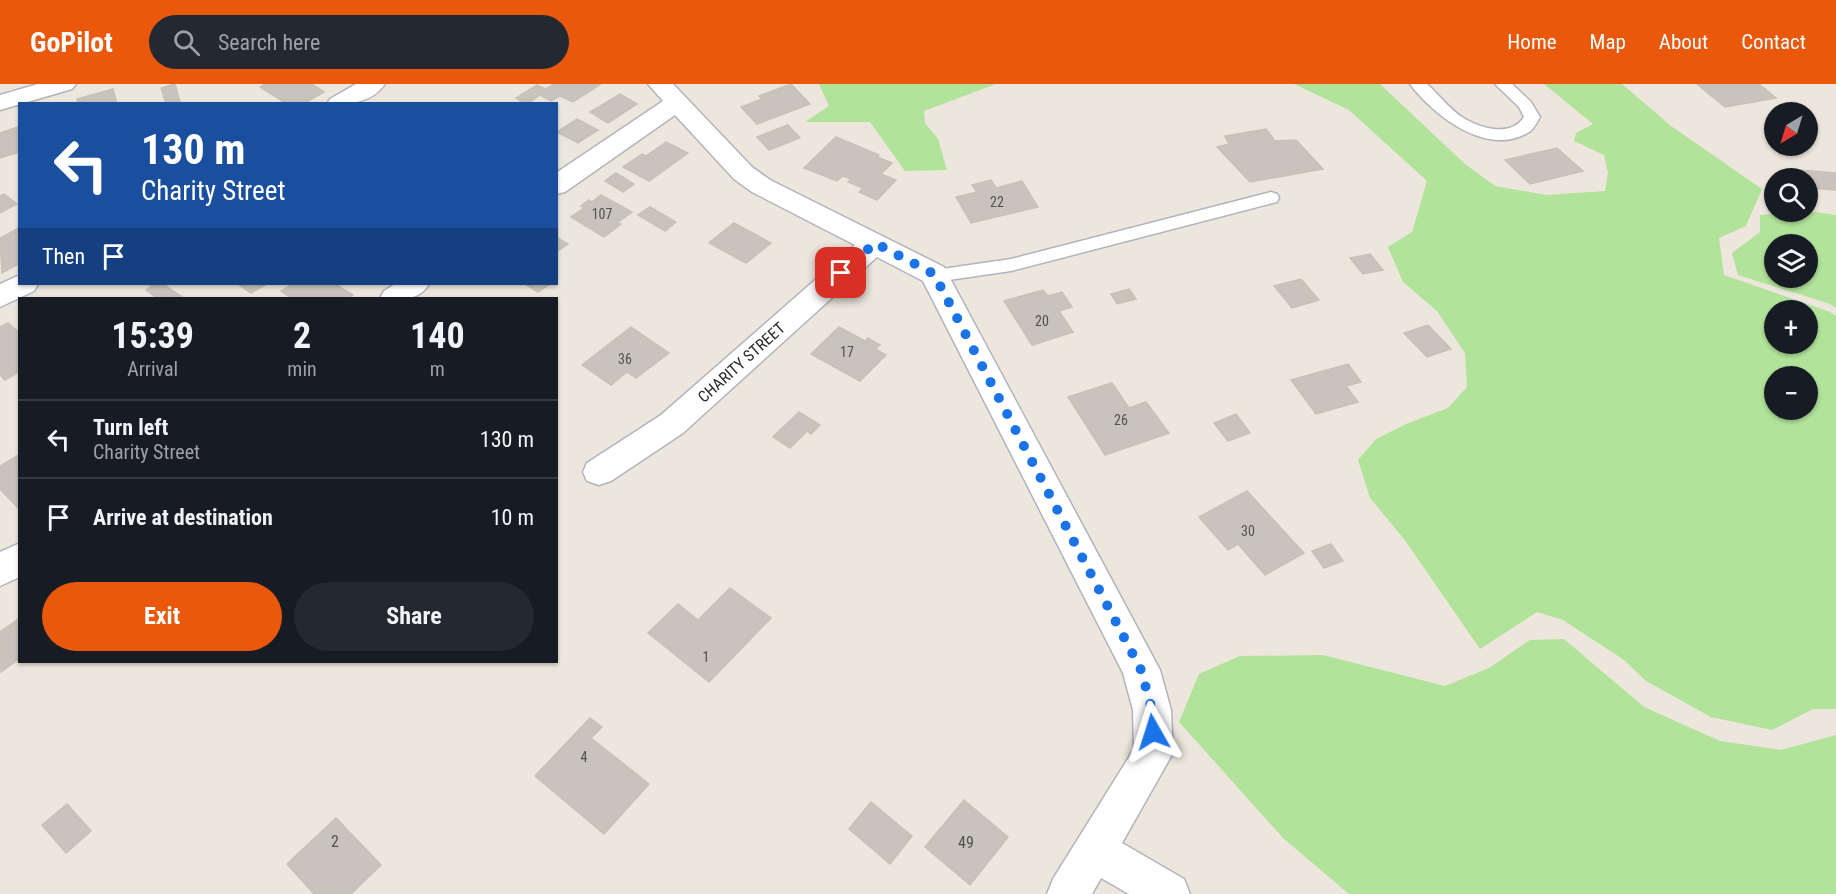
<!DOCTYPE html>
<meta charset="utf-8">
<style>
body{margin:0;font-family:"Roboto Condensed",sans-serif;background:#242831;color:#f1f3f6;height:100vh;display:flex;flex-direction:column;font-size:22px;white-space:nowrap}
*{box-sizing:border-box;margin:0}
p{font-size:20px;color:#9ea1a6}
.icon{flex:none;width:33px;height:33px;fill:none;stroke:currentColor;stroke-width:2;stroke-linecap:round;stroke-linejoin:round}
.map{position:relative;flex:1;overflow:hidden}
.drawer{position:absolute;left:18px;top:213px;width:540px;height:366px;display:flex;flex-direction:column;background:#171b24;border-radius:0px;box-shadow:0 2px 4px #0004}
.drawer>*{flex:none}
.hud{position:absolute;left:18px;top:18px;width:540px;height:183px;border-radius:0px;box-shadow:0 2px 4px #0004;background:#1a4fa0;color:#fff;overflow:hidden}
.needle{width:39px;rotate:218deg}
.controls{position:absolute;left:1764px;top:18px;display:grid;gap:12px}
.controls a{display:grid;place-items:center;width:54px;height:54px;border-radius:50%;background:#171b24;box-shadow:0 2px 4px #0004;font-size:30px}
.pin{position:absolute;display:grid;place-items:center;width:51px;height:51px;color:#fff;margin:-26px;border-radius:12px;box-shadow:0 3px 9px #0006}
.me{position:absolute;width:66px;margin:-33px;rotate:354deg;stroke-linejoin:round;filter:drop-shadow(0 0 4px #0008)}
.turn{display:flex;align-items:center;gap:21px;height:126px;padding:0 24px;font-size:27px}
.turn .icon{width:78px;height:78px;stroke-width:2.5}
.turn b{display:block;font-size:42px;line-height:51px}
.then{display:flex;align-items:center;height:57px;padding:0 24px;background:#0003;gap:12px;font-size:22px}
.eta{display:flex;justify-content:space-evenly;align-items:center;height:102px;text-align:center}
.eta b{font-size:36px;font-weight:700;line-height:42px}
.action{display:flex;gap:12px;margin-top:auto;padding:12px 24px}
.action a{flex:1;height:69px;border-radius:36px;background:#ea580c;color:#fff;font-size:24px;font-weight:700;line-height:69px;text-align:center}
.action a+a{background:#242831;color:#f1f3f6}
ul{padding:0;list-style:none}
li{display:flex;align-items:center;gap:18px;height:78px;padding:0 24px;border-top:2px solid #363941}
li div{flex:1}
li b{display:block;font-size:22px}
li em{font-style:normal}
header{display:flex;align-items:center;gap:36px;box-sizing:border-box;height:84px;padding:0 30px;background:#ea580c;color:#fff}
header strong{font-size:28px}
nav{display:flex;gap:33px;margin-inline-start:auto;font-size:21px}
.search{width:420px;height:54px;background:#242831;display:flex;align-items:center;gap:15px;box-sizing:border-box;padding:0 21px;border-radius:33px;color:#9ea1a6;font-size:22px}
.map>svg:first-child{display:block}
.green{fill:#b1e39a;fill-rule:evenodd}
.building{fill:#c8c3bc;stroke:#c8c2b6;stroke-width:1.5}
.lines{fill:none;stroke-linecap:round;stroke-linejoin:round}
.lane-casing{stroke:#b1b3be;stroke-width:3}
.street-casing{stroke:#b1b3be;stroke-width:3}
.secondary-casing{stroke:#b1b3be;stroke-width:3}
.lane{fill:#fff;fill-rule:evenodd}
.street{fill:#fff;fill-rule:evenodd}
.secondary{fill:#fff;fill-rule:evenodd}
.route{stroke:#1a73e8;stroke-width:10;stroke-dasharray:0 18}
.labels{text-anchor:middle;stroke-width:5;stroke-linejoin:round;paint-order:stroke}
.number-label{font-size:14px;fill:#52514f}
.street-label{font-size:16px;fill:#2b2b2b;stroke:#fff}
.near-number-label{font-size:16px;fill:#52514f}
</style>
<header>
<strong>GoPilot</strong>
<div class="search"><svg class="icon" aria-label="search" viewBox="0 0 24 24"><circle cx="10" cy="10" r="6"/><path d="M15 15l6 6"/></svg>Search here</div>
<nav><a>Home</a><a>Map</a><a>About</a><a>Contact</a></nav>
</header>
<div class="map">
<svg width="1836" height="810" viewBox="0 0 1836 810">
<rect width="100%" height="100%" fill="#ede6dd"/>
<g class="green">
<polygon points="819,0 996,0 924,27 925,39 938,55 947,86 905,87 870,38 805,38 829,22"/>
<path d="M1294,0H1380L1465,80L1495,102L1546,111L1605,107L1608,89L1604,71L1574,57L1576,49L1593,40L1544,0H1622L1671,42L1762,105L1746,142L1719,154L1724,191L1830,228L1836,232V625H1813L1772,646L1711,633L1646,597L1624,576L1563,536L1537,528L1480,565L1404,455L1370,414L1358,376L1376,355L1406,340L1448,324L1467,303L1465,269L1437,227L1403,198L1388,163L1412,148L1427,97L1349,26ZM1808,226V260H1774V226ZM1808,292V326H1774V292Z"/>
<path d="M1808,127L1836,131V224L1830,220L1738,191L1732,169L1760,148V131ZM1774,160H1808V194H1774Z"/>
<polygon points="1564,555 1644,623 1720,657 1781,666 1836,651 1836,810 1349,810 1284,755 1179,638 1199,590 1240,572 1323,571 1445,602 1489,584 1530,556"/>
</g>
<g class="building">
<polygon points="175,0 180,18 166,20 161,4"/>
<polygon points="265,0 312,0 324,8 303,20 287,20 260,3"/>
<polygon points="554,0 601,0 573,18 560,12 551,17 540,11 527,20 516,14 537,1 546,5"/>
<polygon points="791,0 810,20 757,40 741,23 762,15 759,12"/>
<polygon points="1697,0 1759,0 1776,14 1725,23"/>
<polygon points="113,5 117,20 78,20 77,15"/>
<polygon points="620,10 637,20 608,39 590,28"/>
<polygon points="577,35 598,46 578,59 557,48"/>
<polygon points="788,41 800,54 769,66 757,53"/>
<polygon points="18,43 20,68 0,74 0,49"/>
<polygon points="1266,45 1275,57 1296,56 1323,85 1250,98 1217,63 1229,60 1225,52"/>
<polygon points="836,53 879,71 877,73 892,79 881,90 896,96 877,116 859,108 863,104 848,98 851,95 843,92 837,97 804,84"/>
<polygon points="666,58 688,69 649,97 623,83 642,70 646,72"/>
<polygon points="1557,64 1583,87 1530,100 1505,76"/>
<polygon points="1799,86 1836,89 1836,106 1809,104 1808,94 1804,94"/>
<polygon points="616,89 634,100 623,108 605,97"/>
<polygon points="991,96 996,104 1022,97 1038,123 971,139 956,113 977,108 972,101"/>
<polygon points="4,110 17,120 0,129 0,112"/>
<polygon points="601,111 632,128 617,139 621,140 604,153 571,133 584,124 581,122 589,116 592,118"/>
<polygon points="650,123 676,138 665,147 638,131"/>
<polygon points="734,139 771,159 746,179 709,159"/>
<polygon points="19,144 20,179 2,189 0,154"/>
<polygon points="556,153 568,160 556,168"/>
<polygon points="1370,170 1383,186 1363,190 1350,174"/>
<polygon points="1301,195 1319,216 1292,224 1274,202"/>
<polygon points="148,200 163,200 184,214 157,214 146,206 152,202"/>
<polygon points="238,200 267,200 251,209"/>
<polygon points="293,200 335,200 353,211 347,214 291,214 281,207"/>
<polygon points="525,200 550,200 538,208"/>
<polygon points="1129,205 1136,215 1117,220 1111,210"/>
<polygon points="1043,206 1048,212 1062,208 1072,223 1059,227 1073,248 1032,261 1004,217"/>
<polygon points="8,239 20,249 20,287 5,296 0,291 0,243"/>
<polygon points="1428,241 1451,265 1427,273 1404,249"/>
<polygon points="631,243 669,269 636,294 627,288 611,301 582,281"/>
<polygon points="839,243 865,257 868,254 880,261 875,265 886,271 860,297 811,270"/>
<polygon points="1348,280 1361,298 1346,302 1358,318 1316,330 1291,296"/>
<polygon points="1112,299 1129,324 1146,318 1169,349 1105,371 1068,313"/>
<polygon points="799,328 820,341 811,350 807,347 790,364 773,353"/>
<polygon points="1236,330 1250,349 1228,357 1214,339"/>
<polygon points="20,370 20,426 0,405 0,382"/>
<polygon points="1247,407 1304,469 1265,491 1238,460 1228,466 1199,433"/>
<polygon points="1331,460 1343,477 1324,484 1312,467"/>
<polygon points="730,504 771,534 709,598 648,549 678,520 698,536"/>
<polygon points="20,534 20,574 1,588 0,548"/>
<polygon points="590,634 602,643 591,654 649,700 604,750 535,692"/>
<polygon points="964,716 1008,753 970,801 925,763"/>
<polygon points="871,718 912,752 890,780 849,745"/>
<polygon points="67,720 91,747 66,769 42,741"/>
<polygon points="336,734 381,781 351,810 314,810 287,780"/>
</g>
<g class="lines">
<g class="lane-casing">
<g id="lane">
<path d="M1410,0H1427C1439,11 1451,27 1465,35C1483,45 1511,53 1524,33L1519,23L1495,0H1512L1531,18L1540,33C1537,38 1534,45 1529,48C1488,74 1434,32 1410,0Z"/>
<polygon points="1271,108 1277,110 1279,114 1277,118 1011,187 935,198 929,196 926,192 929,188 935,186 1011,175"/>
</g>
</g>
<g class="street-casing">
<g id="street">
<path d="M356,0H385C371,20 349,20 327,20L330,15Z"/>
<polygon points="648,0 673,0 752,83 770,96 944,183 1160,586 1171,626 1173,669 1122,759 1184,795 1190,810 1129,810 1101,794 1092,810 1047,810 1053,795 1134,665 1133,626 1123,589 923,197 877,173 683,349 611,397 599,401 587,397 583,388 587,379 661,331 855,161 752,108 734,95 675,31 565,108 556,110 556,89 663,17"/>
<polygon points="20,191 20,200 38,200 34,207 0,223 0,200"/>
<path d="M395,200H429C418,219 399,214 380,214L384,207Z"/>
<polygon points="20,459 20,493 0,502 0,468"/>
</g>
</g>
<g class="secondary-casing">
<polygon id="secondary" points="38,0 76,0 72,5 0,26 0,11"/>
</g>
<use href="#lane" class="lane"/>
<use href="#street" class="street"/>
<use href="#secondary" class="secondary"/>
</g>
<g class="lines">
<polyline class="route" points="841,189 875,159 934,190 1141,586 1152,626 1153,648"/>
</g>
<g class="labels">
<g class="number-label">
<text x="997" y="123">22</text>
<text x="602" y="135">107</text>
<text x="1042" y="242">20</text>
<text x="847" y="273">17</text>
<text x="625" y="280">36</text>
<text x="1121" y="341">26</text>
<text x="1248" y="452">30</text>
<text x="706" y="578">1</text>
<text x="584" y="678">4</text>
</g>
<g class="street-label">
<text transform="translate(741 278) rotate(-42)" y="6">CHARITY STREET</text>
</g>
<g class="near-number-label">
<text x="335" y="763">2</text>
<text x="966" y="764">49</text>
</g>
</g>
</svg>
<div class="controls">
<a><svg class="needle" viewBox="-14 -14 28 28"><path d="M0-13l5 13h-10z" fill="#e53935"/><path d="M0 13l5-13h-10z" fill="#9ea1a6"/></svg></a>
<a><svg class="icon" aria-label="search" viewBox="0 0 24 24"><circle cx="10" cy="10" r="6"/><path d="M15 15l6 6"/></svg></a>
<a><svg class="icon" aria-label="layers" viewBox="0 0 24 24"><path d="M12 4l9 5-9 5-9-5zM3 14l9 5 9-5"/></svg></a>
<a>+</a>
<a>−</a>
</div>
<div class="pin" style="left:841px;top:189px;background:#d93025"><svg class="icon" aria-label="arrive" viewBox="0 0 24 24"><path d="M6 21V4h12l-3 4 3 4H6"/></svg></div>
<svg class="me" style="left:1153px;top:648px" viewBox="-20 -20 40 40"><path d="M0-17L14 15 0 8-14 15z" fill="#1a73e8" stroke="#fff" stroke-width="4"/></svg>
<div class="hud">
<div class="turn"><svg class="icon" aria-label="left" viewBox="0 0 24 24"><path d="M17 20v-9H6M10 6l-5 5 5 5"/></svg><div><b>130 m</b>Charity Street</div></div>
<div class="then">Then<svg class="icon" aria-label="arrive" viewBox="0 0 24 24"><path d="M6 21V4h12l-3 4 3 4H6"/></svg></div>
</div>
<section class="drawer">
<div class="eta">
<div><b>15:39</b><p>Arrival</p></div>
<div><b>2</b><p>min</p></div>
<div><b>140</b><p>m</p></div>
</div>
<ul>
<li><svg class="icon" aria-label="left" viewBox="0 0 24 24"><path d="M17 20v-9H6M10 6l-5 5 5 5"/></svg><div><b>Turn left</b><p>Charity Street</p></div><em>130 m</em></li>
<li><svg class="icon" aria-label="arrive" viewBox="0 0 24 24"><path d="M6 21V4h12l-3 4 3 4H6"/></svg><div><b>Arrive at destination</b></div><em>10 m</em></li>
</ul>
<div class="action"><a>Exit</a><a>Share</a></div>
</section>
</div>
